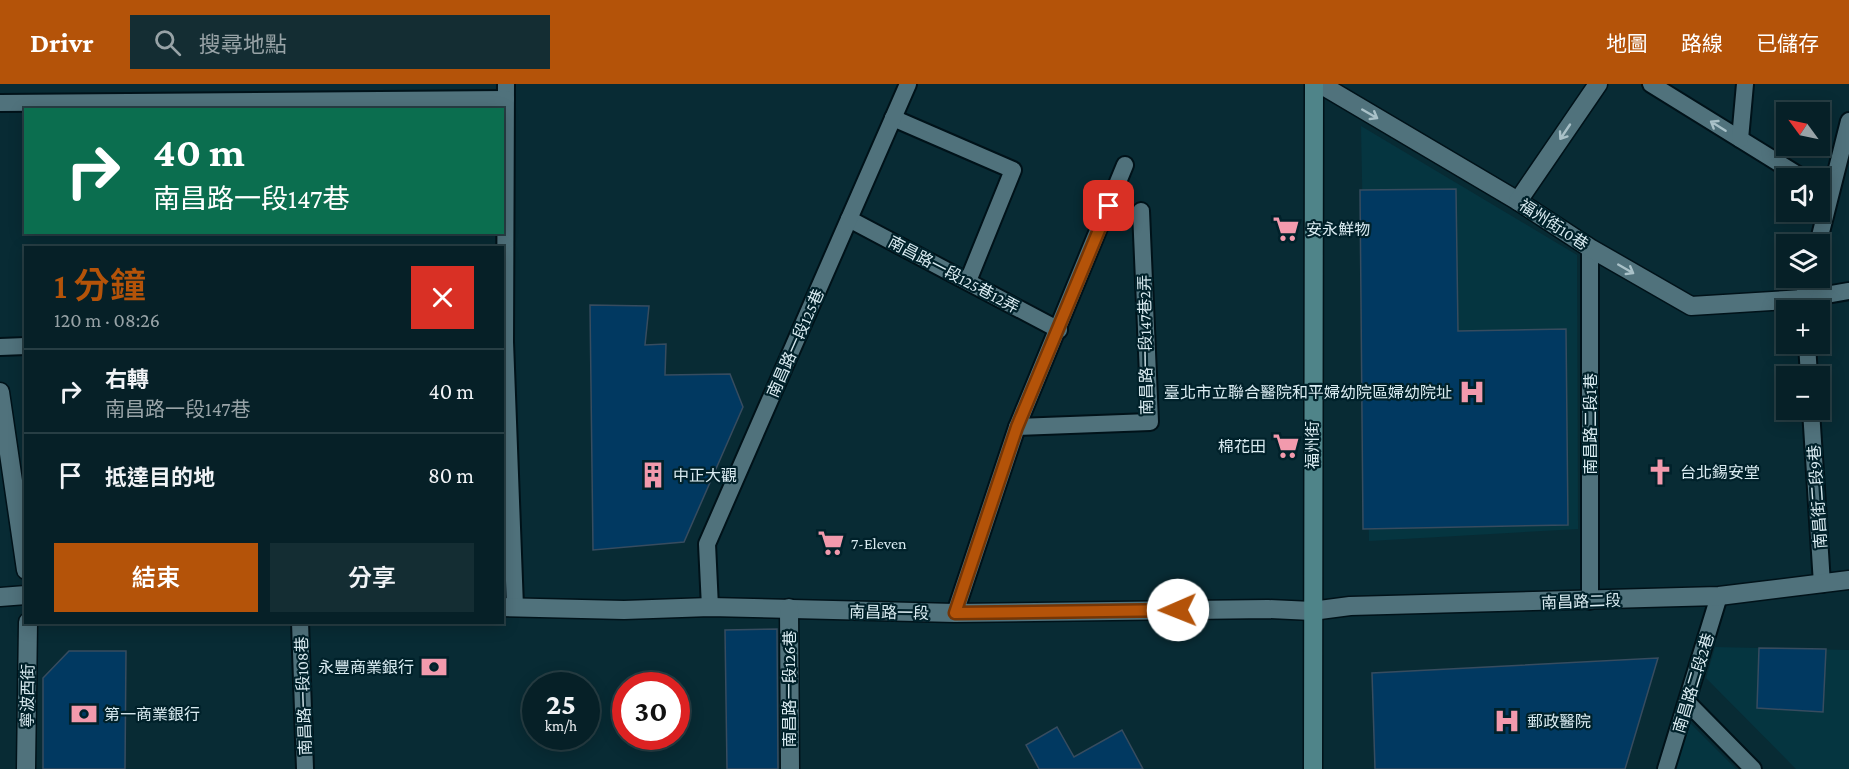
<!DOCTYPE html>
<html lang="zh-TW">
<meta charset="utf-8">
<style>
body{margin:0;font-family:"Crimson Pro","Noto Sans TC",serif;background:#142d33;color:#f1f3f6;height:100vh;display:flex;flex-direction:column;font-size:22px;white-space:nowrap}
*{box-sizing:border-box;margin:0}
p{font-size:20px;color:#98a3a7}
.icon{flex:none;width:33px;height:33px;fill:none;stroke:currentColor;stroke-width:2;stroke-linecap:round;stroke-linejoin:round}
.map{position:relative;flex:1;overflow:hidden}
.drawer{position:absolute;left:24px;top:162px;width:480px;height:378px;display:flex;flex-direction:column;background:#062027;border-radius:0px;box-shadow:0 3px 15px #0003,0 0 0 2px #273e44}
.drawer>*{flex:none}
.guide{position:absolute;left:24px;top:24px;width:480px;height:126px;border-radius:0px;box-shadow:0 3px 15px #0003,0 0 0 2px #273e44;background:#0b6e4f;color:#fff;overflow:hidden}
.needle{width:39px;rotate:303deg}
.buttons{position:absolute;left:1776px;top:18px;display:grid;gap:12px}
.buttons a{display:grid;place-items:center;width:54px;height:54px;border-radius:0px;background:#062027;box-shadow:0 3px 15px #0003,0 0 0 2px #273e44;font-size:30px}
.speed{position:absolute;left:522px;top:588px;display:flex;gap:12px;font-size:30px;font-weight:700;text-align:center}
.speed>*{display:grid;place-content:center;width:78px;height:78px;border-radius:50%;background:#062027;box-shadow:0 3px 15px #0003,0 0 0 2px #273e44;line-height:1}
.speed small{font-size:15px;font-weight:400}
.speed .limit{border:9px solid #d22;background:#fff;color:#111}
.pin{position:absolute;display:grid;place-items:center;width:51px;height:51px;color:#fff;margin:-26px;border-radius:12px;box-shadow:0 3px 9px #0006}
.me{position:absolute;width:66px;margin:-33px;rotate:269deg;stroke-linejoin:round;filter:drop-shadow(0 0 4px #0008)}
.turn{display:flex;align-items:center;gap:21px;height:126px;padding:0 30px;font-size:27px}
.turn .icon{width:78px;height:78px;stroke-width:2.5}
.turn b{display:block;font-size:42px;line-height:51px}
.round{display:grid;place-items:center;flex:none;width:63px;height:63px;border-radius:0px;background:#142d33}
.head{display:flex;align-items:center;justify-content:space-between;height:102px;padding:0 30px}
h1{font-size:36px;font-weight:600;line-height:45px;color:#b45309}
.button{display:flex;gap:12px;margin-top:auto;padding:12px 30px}
.button a{flex:1;height:69px;border-radius:0px;background:#b45309;color:#fff;font-size:24px;font-weight:600;line-height:69px;text-align:center}
.button a+a{background:#142d33;color:#f1f3f6}
ul{padding:0;list-style:none}
li{display:flex;align-items:center;gap:18px;height:84px;padding:0 30px;border-top:2px solid #273e44}
li div{flex:1}
li b{display:block;font-size:22px}
li em{font-style:normal}
header{display:flex;align-items:center;gap:36px;box-sizing:border-box;height:84px;padding:0 30px;background:#b45309;color:#fff}
header strong{font-size:28px}
nav{display:flex;gap:33px;margin-inline-start:auto;font-size:21px}
.search{width:420px;height:54px;background:#142d33;display:flex;align-items:center;gap:15px;box-sizing:border-box;padding:0 21px;border-radius:0px;color:#98a3a7;font-size:22px}
.map>svg:first-child{display:block}
.built{fill:#053540}
.building{fill:#013961;stroke:#374c5f;stroke-width:1.5}
.lines{fill:none;stroke-linecap:round;stroke-linejoin:round}
.lane-casing{stroke:#001219;stroke-width:20}
.street-casing{stroke:#001219;stroke-width:21}
.secondary-casing{stroke:#001219;stroke-width:21}
.lane{stroke:#50727c;stroke-width:16}
.street{stroke:#50727c;stroke-width:18}
.secondary{stroke:#4f8489;stroke-width:18}
.oneway{stroke:#a9c1c8}
.route-casing{stroke:#753606;stroke-width:15}
.route{stroke:#b45309;stroke-width:10}
.labels{text-anchor:middle;stroke-width:4.5;stroke-linejoin:round;paint-order:stroke}
.street-label{font-size:16px;fill:#d9ebf1;stroke:#00212a}
.poi-label{font-size:16px;fill:#d9ebf1;stroke:#00212a;text-anchor:start}
</style>
<header>
<strong>Drivr</strong>
<div class="search"><svg class="icon" aria-label="search" viewBox="0 0 24 24"><circle cx="10" cy="10" r="6"/><path d="M15 15l6 6"/></svg>搜尋地點</div>
<nav><a>地圖</a><a>路線</a><a>已儲存</a></nav>
</header>
<div class="map">
<svg width="1849" height="685" viewBox="0 0 1849 685">
<rect width="100%" height="100%" fill="#082b34"/>
<g class="built">
<polygon points="1361,42 1577,171 1578,445 1369,457"/>
<polygon points="1715,563 1849,566 1849,685 1796,685 1706,594"/>
<polygon points="1690,639 1736,685 1675,685"/>
</g>
<g class="building">
<polygon points="1456,105 1458,247 1566,245 1568,441 1363,445 1360,106"/>
<polygon points="590,221 649,222 645,261 666,260 665,291 730,290 743,323 684,458 593,466"/>
<polygon points="777,545 778,685 727,685 725,546"/>
<polygon points="1759,564 1826,565 1823,628 1757,624"/>
<polygon points="69,567 126,567 125,685 43,685 43,594"/>
<polygon points="1658,574 1625,685 1375,685 1372,589"/>
<polygon points="1057,643 1074,673 1122,646 1143,685 1039,685 1026,661"/>
</g>
<g class="lines">
<g class="lane-casing">
<g id="lane">
<polyline points="506,0 505,258 515,523"/>
<polyline points="1651,0 1803,94"/>
<polyline points="0,19 506,15"/>
<polyline points="893,34 1013,86 968,197"/>
<polyline points="1740,55 1745,0"/>
<polyline points="849,135 1059,246"/>
<polyline points="1818,160 1849,37"/>
<polyline points="1590,164 1590,517"/>
<polyline points="1803,215 1849,207"/>
<polyline points="1804,226 1803,215 1809,194"/>
<polyline points="1807,260 1809,292"/>
<polyline points="0,263 26,262"/>
<polyline points="1811,326 1822,500"/>
<polyline points="1017,343 1150,338 1141,127"/>
<polyline points="710,523 707,460 908,0"/>
<polyline points="955,529 1017,343 1125,81"/>
<polyline points="300,538 305,685"/>
<polyline points="1688,619 1753,685"/>
<polyline points="1666,685 1719,512"/>
</g>
</g>
<g class="street-casing">
<g id="street">
<polyline points="1320,0 1518,117 1590,164 1691,222 1803,215"/>
<polyline points="1518,117 1598,0"/>
<polyline points="0,308 26,486"/>
<polyline points="0,513 26,511"/>
<polyline points="502,523 624,526 710,523 955,529 1268,525 1312,527 1350,522 1719,512 1849,496"/>
<polyline points="789,524 790,685"/>
<polyline points="26,685 28,538"/>
</g>
</g>
<g class="secondary-casing">
<polyline id="secondary" points="1313,685 1314,0"/>
</g>
<use href="#lane" class="lane"/>
<use href="#street" class="street"/>
<use href="#secondary" class="secondary"/>
</g>
<defs><path id="oneway-shaft" d="M-6 0H5M1.5-3L5.5 0L1.5 3" fill="none" stroke-width="1.6" stroke-linecap="round" stroke-linejoin="round" transform="scale(1.5)"/></defs>
<g class="oneway">
<use href="#oneway-shaft" transform="translate(1370 30) rotate(30)"/>
<use href="#oneway-shaft" transform="translate(1718 42) rotate(-148)"/>
<use href="#oneway-shaft" transform="translate(1565 48) rotate(124)"/>
<use href="#oneway-shaft" transform="translate(1626 185) rotate(30)"/>
</g>
<g class="lines">
<g class="route-casing">
<polyline id="route" points="1109,122 1017,343 955,529 1178,526"/>
</g>
<use href="#route" class="route"/>
</g>
<defs>
<g id="supermarket-bare" transform="scale(2.07)"><path d="M-6-5.5h2.5l.6 2H6L4.5 2H-2.5L-4.4-4H-6ZM-1.5 3.2a1.3 1.3 0 1 0 .1 0ZM3 3.2a1.3 1.3 0 1 0 .1 0Z" fill="#f29aad" stroke="#00212a" stroke-width="2.5" paint-order="stroke"/></g>
<g id="hospital-bare" transform="scale(2.07)"><path d="M-5-5h3v3.5h4V-5h3V5h-3V1.5h-4V5h-3Z" fill="#f29aad" stroke="#00212a" stroke-width="2.5" paint-order="stroke"/></g>
<g id="church-bare" transform="scale(2.07)"><path d="M-1.2-6h2.4v3.5h3.3v2.4h-3.3V6h-2.4V-.1h-3.3v-2.4h3.3Z" fill="#f29aad" stroke="#00212a" stroke-width="2.5" paint-order="stroke"/></g>
<g id="building-bare" transform="scale(2.07)"><path d="M-4-6H4V6H1V3H-1V6H-4ZM-2.5-4.3h1.7v1.8h-1.7ZM.8-4.3h1.7v1.8H.8ZM-2.5-1h1.7V.8h-1.7ZM.8-1h1.7V.8H.8Z" fill="#f29aad" stroke="#00212a" stroke-width="2.5" paint-order="stroke"/></g>
<g id="bank-bare" transform="scale(2.07)"><path d="M-6-4H6V4H-6ZM0-2.3a2.3 2.3 0 1 0 0 4.6a2.3 2.3 0 1 0 0-4.6Z" fill="#f29aad" stroke="#00212a" stroke-width="2.5" paint-order="stroke"/></g>
</defs>
<g fill-rule="evenodd">
<use href="#supermarket-bare" x="1286" y="145"/>
<use href="#hospital-bare" x="1472" y="308"/>
<use href="#supermarket-bare" x="1286" y="362"/>
<use href="#church-bare" x="1660" y="388"/>
<use href="#building-bare" x="653" y="391"/>
<use href="#supermarket-bare" x="831" y="459"/>
<use href="#bank-bare" x="434" y="583"/>
<use href="#bank-bare" x="84" y="630"/>
<use href="#hospital-bare" x="1507" y="637"/>
</g>
<g class="labels">
<g class="street-label">
<text transform="translate(1554 140) rotate(33)" y="6">福州街10巷</text>
<text transform="translate(954 190) rotate(28)" y="6">南昌路一段125巷12弄</text>
<text transform="translate(795 259) rotate(-66)" y="6">南昌路一段125巷</text>
<text transform="translate(1145 261) rotate(-91)" y="6">南昌路一段147巷2弄</text>
<text transform="translate(1590 340) rotate(-90)" y="6">南昌路二段1巷</text>
<text transform="translate(1312 361) rotate(-90)" y="6">福州街</text>
<text transform="translate(1817 413) rotate(-94)" y="6">南昌街二段9巷</text>
<text transform="translate(1581 517) rotate(-2)" y="6">南昌路二段</text>
<text transform="translate(889 528) rotate(1)" y="6">南昌路一段</text>
<text transform="translate(1693 599) rotate(-73)" y="6">南昌路二段2巷</text>
<text transform="translate(789 605) rotate(-90)" y="6">南昌路一段126巷</text>
<text transform="translate(27 612) rotate(-89)" y="6">寧波西街</text>
<text transform="translate(303 612) rotate(-92)" y="6">南昌路一段108巷</text>
</g>
<g class="poi-label">
<text x="1306" y="151">安永鮮物</text>
<text x="1452" y="314" text-anchor="end">臺北市立聯合醫院和平婦幼院區婦幼院址</text>
<text x="1266" y="368" text-anchor="end">棉花田</text>
<text x="1680" y="394">台北錫安堂</text>
<text x="673" y="397">中正大觀</text>
<text x="851" y="465">7-Eleven</text>
<text x="414" y="589" text-anchor="end">永豐商業銀行</text>
<text x="104" y="636">第一商業銀行</text>
<text x="1527" y="643">郵政醫院</text>
</g>
</g>
</svg>
<div class="buttons">
<a><svg class="needle" viewBox="-14 -14 28 28"><path d="M0-13l5 13h-10z" fill="#e53935"/><path d="M0 13l5-13h-10z" fill="#98a3a7"/></svg></a>
<a><svg class="icon" aria-label="sound" viewBox="0 0 24 24"><path d="M4 9h4l5-4v14l-5-4H4zM17 9q2 3 0 6"/></svg></a>
<a><svg class="icon" aria-label="layers" viewBox="0 0 24 24"><path d="M12 4l9 5-9 5-9-5zM3 14l9 5 9-5"/></svg></a>
<a>+</a>
<a>−</a>
</div>
<div class="speed"><div>25<small>km/h</small></div><div class="limit">30</div></div>
<div class="pin" style="left:1109px;top:122px;background:#d93025"><svg class="icon" aria-label="arrive" viewBox="0 0 24 24"><path d="M6 21V4h12l-3 4 3 4H6"/></svg></div>
<svg class="me" style="left:1178px;top:526px" viewBox="-20 -20 40 40"><circle r="19" fill="#fff"/><path d="M0-13L10 11 0 6-10 11z" fill="#b45309"/></svg>
<div class="guide">
<div class="turn"><svg class="icon" aria-label="right" viewBox="0 0 24 24"><path d="M7 20v-9h11M14 6l5 5-5 5"/></svg><div><b>40 m</b>南昌路一段147巷</div></div>
</div>
<section class="drawer">
<div class="head"><div><h1>1 分鐘</h1><p>120 m · 08:26</p></div><a class="round" style="background:#d93025;color:#fff"><svg class="icon" aria-label="close" viewBox="0 0 24 24"><path d="M6 6l12 12M18 6L6 18"/></svg></a></div>
<ul>
<li><svg class="icon" aria-label="right" viewBox="0 0 24 24"><path d="M7 20v-9h11M14 6l5 5-5 5"/></svg><div><b>右轉</b><p>南昌路一段147巷</p></div><em>40 m</em></li>
<li><svg class="icon" aria-label="arrive" viewBox="0 0 24 24"><path d="M6 21V4h12l-3 4 3 4H6"/></svg><div><b>抵達目的地</b></div><em>80 m</em></li>
</ul>
<div class="button"><a>結束</a><a>分享</a></div>
</section>
</div>
